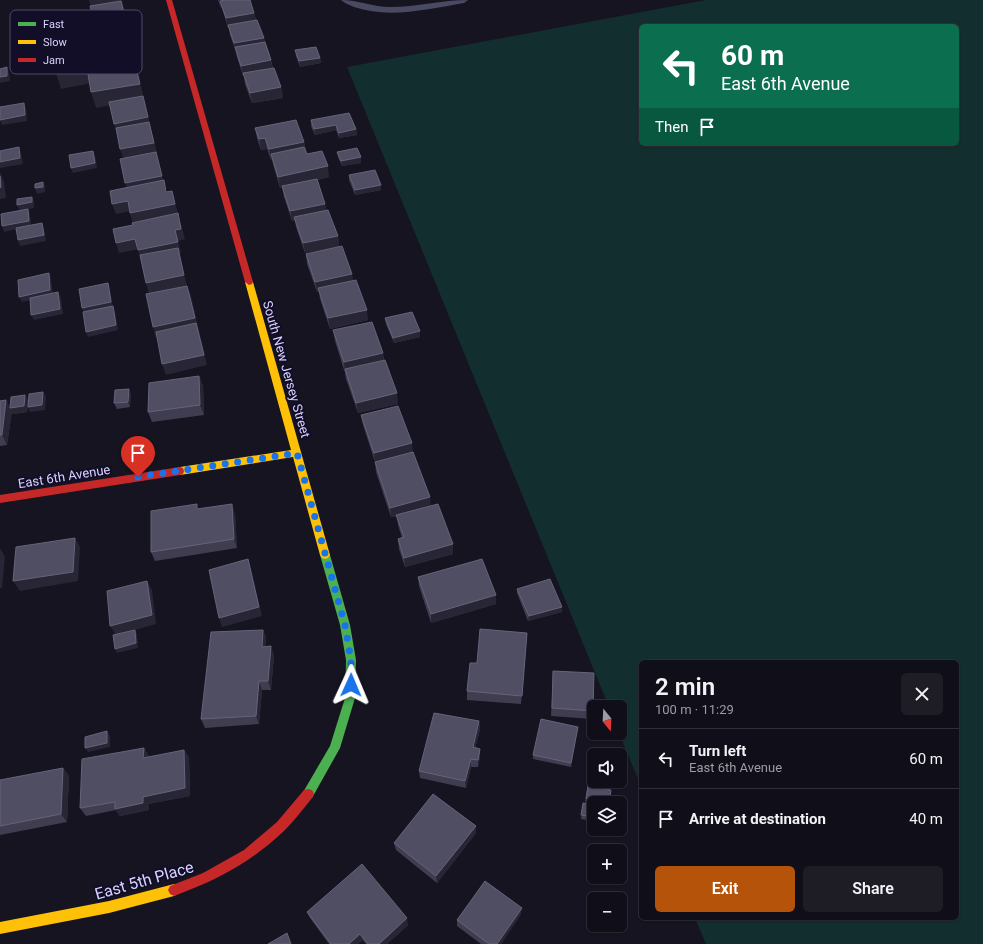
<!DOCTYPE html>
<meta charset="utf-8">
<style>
body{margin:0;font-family:Roboto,sans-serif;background:#1e1d26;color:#f1f3f6;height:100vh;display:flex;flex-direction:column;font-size:15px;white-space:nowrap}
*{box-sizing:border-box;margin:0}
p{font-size:13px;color:#9c9ca2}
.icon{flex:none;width:22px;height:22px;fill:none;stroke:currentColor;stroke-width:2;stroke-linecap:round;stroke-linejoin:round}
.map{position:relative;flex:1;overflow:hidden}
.details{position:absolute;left:639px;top:660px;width:320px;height:260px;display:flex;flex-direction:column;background:#100f19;border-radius:6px;box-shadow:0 1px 3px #0004,0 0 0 1px #302f38}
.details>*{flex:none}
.banner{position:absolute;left:639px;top:24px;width:320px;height:122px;border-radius:6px;box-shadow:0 1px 3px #0004,0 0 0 1px #302f38;background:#0b6e4f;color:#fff;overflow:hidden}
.needle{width:26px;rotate:162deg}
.buttons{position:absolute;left:587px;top:700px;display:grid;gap:8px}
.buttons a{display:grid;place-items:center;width:40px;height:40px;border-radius:6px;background:#100f19;box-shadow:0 1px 3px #0004,0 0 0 1px #302f38;font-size:20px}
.pin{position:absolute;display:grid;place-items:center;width:34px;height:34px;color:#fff;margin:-41px -17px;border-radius:50% 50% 50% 0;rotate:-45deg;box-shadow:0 0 4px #0007}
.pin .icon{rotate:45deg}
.me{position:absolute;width:44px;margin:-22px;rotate:1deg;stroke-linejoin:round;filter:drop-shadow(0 0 3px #0008)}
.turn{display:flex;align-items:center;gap:14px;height:84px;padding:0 16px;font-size:18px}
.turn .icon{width:52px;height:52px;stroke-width:2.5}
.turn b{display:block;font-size:28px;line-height:34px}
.then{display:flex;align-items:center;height:38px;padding:0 16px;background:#0003;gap:8px;font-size:15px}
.round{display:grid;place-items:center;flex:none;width:42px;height:42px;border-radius:6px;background:#1e1d26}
.overview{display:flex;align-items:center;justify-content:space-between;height:68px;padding:0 16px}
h1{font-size:24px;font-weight:600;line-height:30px}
.button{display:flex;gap:8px;margin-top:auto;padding:8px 16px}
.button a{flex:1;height:46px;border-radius:6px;background:#b45309;color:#fff;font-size:16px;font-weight:600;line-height:46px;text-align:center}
.button a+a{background:#1e1d26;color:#f1f3f6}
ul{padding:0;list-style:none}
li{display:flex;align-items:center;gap:12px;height:60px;padding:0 16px;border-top:1px solid #302f38}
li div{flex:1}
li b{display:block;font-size:15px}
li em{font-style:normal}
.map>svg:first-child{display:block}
.green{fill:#122e2f;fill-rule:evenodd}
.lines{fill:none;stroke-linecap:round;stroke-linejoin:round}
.lane{fill:#4a4962;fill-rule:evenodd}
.fast{fill:#4caf50;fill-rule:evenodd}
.slow{fill:#ffc107;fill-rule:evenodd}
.jam{fill:#c62828;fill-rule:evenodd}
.wall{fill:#403d50}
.shaded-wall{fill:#282635}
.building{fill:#504e63;stroke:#66637b}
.route{stroke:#1a73e8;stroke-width:7;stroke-dasharray:0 12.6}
.labels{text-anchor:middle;stroke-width:4;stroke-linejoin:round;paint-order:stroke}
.street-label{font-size:13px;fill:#d9d4ff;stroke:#120e27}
.near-street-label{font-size:16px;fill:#d9d4ff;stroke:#120e27}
.key{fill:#120e27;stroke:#4e4968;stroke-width:1}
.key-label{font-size:11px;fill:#d9d4ff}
</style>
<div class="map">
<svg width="983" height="944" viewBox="0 0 983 944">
<rect width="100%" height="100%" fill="#161421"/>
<path class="green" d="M706,0H983V944H706L695,918H957V662H641V786L619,733L620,707H609L347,67ZM641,26H957V144H641Z"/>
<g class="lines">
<path class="lane" d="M341,0C358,0 373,7 390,7C417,7 442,0 468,0L464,3C429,9 389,19 354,7C350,5 344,3 341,0Z"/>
<polygon class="fast" points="325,551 328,552 330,555 350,625 356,660 355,698 340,748 312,798 308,799 304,798 302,794 330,746 345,698 346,660 340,625 320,555 322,552"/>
<g class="slow">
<polygon points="249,279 253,282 330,555 328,558 325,559 322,558 320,555 293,457 180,475 177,474 176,471 177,468 180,467 291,450 245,282"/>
<polygon points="174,884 178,886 180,890 178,894 174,896 109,913 0,934 0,922 109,901"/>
</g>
<g class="jam">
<polygon points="166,0 172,0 253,282 252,284 249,285 245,282"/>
<polygon points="180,467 183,468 184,471 183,474 180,475 0,503 0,495"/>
<path d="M308,789L312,790L314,794L312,798C303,809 294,821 284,831C250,863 217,880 174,896L170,894L168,890L170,886L203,873L244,850L277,822L304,790Z"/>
</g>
</g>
<g class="wall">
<polygon points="218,0 250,0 254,13 256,20 264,38 265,42 271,60 273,68 281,87 283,98 252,103 245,84 244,76 243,76 237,57 235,49 230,35 229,28 228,28 222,8 221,8"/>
<polygon points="295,50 320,58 321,63 300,67 296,56"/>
<polygon points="311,120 356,129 357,135 339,138 336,130 315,135 311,126"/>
<polygon points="255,128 304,142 307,154 329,177 317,180 325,204 326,210 338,236 339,246 305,253 296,227 295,221 292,221 284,197 282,187 280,188 273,164 272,159 271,160 267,149 261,150 257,138"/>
<polygon points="337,152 361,163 342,166 338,157"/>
<polygon points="349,175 381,185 381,190 355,195 349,180"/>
<polygon points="306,254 353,281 368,320 330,329 320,299 319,292 317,292 307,264"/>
<polygon points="385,318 420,337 394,343 386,324"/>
<polygon points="333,330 383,353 384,360 398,404 358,413 346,379 345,373 335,341"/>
<polygon points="199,376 203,386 204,415 152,422 148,412"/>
<polygon points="131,394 130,407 117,409 114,403"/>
<polygon points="25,395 28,401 27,412 13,414 12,411 7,445 0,446 0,401 6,400 10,408"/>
<polygon points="361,415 413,452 430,506 453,544 453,554 405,567 399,549 398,539 402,538 398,525 397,516 391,517 376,472 375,462 363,425"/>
<polygon points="199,509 235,514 237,548 155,561 151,552"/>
<polygon points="418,577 496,604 431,623 419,586"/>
<polygon points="517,589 562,607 562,612 528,621 517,593"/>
<polygon points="263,630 266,638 265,647 274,655 271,690 262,690 259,724 205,728 201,719"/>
<polygon points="527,633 521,704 467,700 467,691 477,663"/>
<polygon points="553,671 593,711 592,719 551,716"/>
<polygon points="479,721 480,730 475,748 480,757 478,767 471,767 466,788 420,778 419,771"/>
<polygon points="578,727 571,767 533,759 533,755"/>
<polygon points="144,748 149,757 184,750 189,758 190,796 148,804 149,810 120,816 116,810 86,816 80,808"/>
<polygon points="63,768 69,776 67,822 0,835 0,780"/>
<polygon points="588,785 609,803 594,803 594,804 585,802"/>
<polygon points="583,803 594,805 594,821 581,819"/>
<polygon points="476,826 476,833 437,883 396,850 394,843"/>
<polygon points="307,912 408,925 387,944 366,944 363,940 358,944 329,944 310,918"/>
<polygon points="521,914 501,944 481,944 457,926 457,920"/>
</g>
<g class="shaded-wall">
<polygon points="89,0 122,0 133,50 100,56 97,46 97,33 94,22 92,10"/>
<polygon points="219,0 249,0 220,1 222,8 221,8"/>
<polygon points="254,13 256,23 228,25 229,28 228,28 226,18"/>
<polygon points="264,38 266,48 236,53 234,43"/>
<polygon points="135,41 141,65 136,66 144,99 157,153 156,153 165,186 129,193 125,183 124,160 120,149 117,134 114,124 144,99 96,108 91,92"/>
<polygon points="320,58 321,63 300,67 299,61"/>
<polygon points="271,60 273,71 243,73 244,76 243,76 241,66"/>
<polygon points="7,67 9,73 10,81 0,83 0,77"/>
<polygon points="87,68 92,83 61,89 56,73"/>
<polygon points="281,87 283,98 252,103 250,93"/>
<polygon points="24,103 26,109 27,121 2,125 0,120"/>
<polygon points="336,125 336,130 315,135 314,129"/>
<polygon points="356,129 357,135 339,138 339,133"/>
<polygon points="265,138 267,149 261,150 259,139"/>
<polygon points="304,142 306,153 271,154 272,159 271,160 269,149"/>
<polygon points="19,147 21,153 23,164 0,168 0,162"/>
<polygon points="93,151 95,156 97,168 73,173 71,168"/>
<polygon points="361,157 361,163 342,166 341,161"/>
<polygon points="328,166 329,177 280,188 278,177"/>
<polygon points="0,172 4,182 6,198 0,199"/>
<polygon points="43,182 45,187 45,192 37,194 35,188"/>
<polygon points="381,185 381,190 355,195 355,190"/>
<polygon points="172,191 185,239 178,241 181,252 179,253 187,286 149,294 146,283 141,261 138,250 175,230 133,224 130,213"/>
<polygon points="32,197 34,202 34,208 20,211 17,205"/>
<polygon points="128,201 131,211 116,214 112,204"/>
<polygon points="325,204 327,214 294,217 295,221 292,221 290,211"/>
<polygon points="28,209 30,215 31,226 4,232 2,226"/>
<polygon points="42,223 44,228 46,241 20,246 18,240"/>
<polygon points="338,236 339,246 305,253 303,243"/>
<polygon points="135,239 139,249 119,253 116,243"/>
<polygon points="49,273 51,279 53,295 22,302 19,297"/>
<polygon points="352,274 354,284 318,288 319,292 317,292 315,282"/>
<polygon points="108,283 110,289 113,307 84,314 82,308"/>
<polygon points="187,286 191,296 207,365 166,375 162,364 198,329 156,338 153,327"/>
<polygon points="58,292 61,298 63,314 34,320 31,315"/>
<polygon points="113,306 115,311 118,330 88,337 86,332"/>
<polygon points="367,310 368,320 330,329 328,318"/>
<polygon points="420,331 420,337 394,343 393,338"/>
<polygon points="383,353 384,364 345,369 345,373 344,362"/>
<polygon points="199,376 203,386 204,415 200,405"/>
<polygon points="129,389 131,394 130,407 128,402"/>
<polygon points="43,392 46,397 45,410 30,412 28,407"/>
<polygon points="397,393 398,404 358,413 356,403"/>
<polygon points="25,395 28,401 27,412 13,414 12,411 7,445 2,435 6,400 10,408"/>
<polygon points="412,443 413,453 375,463 374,453"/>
<polygon points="430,497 431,507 391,517 390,508"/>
<polygon points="232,504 235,514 237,548 234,539"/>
<polygon points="75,538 80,547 78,581 20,591 13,581"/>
<polygon points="453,544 453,554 405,567 404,558"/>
<polygon points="0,548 5,557 2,588 0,588"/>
<polygon points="248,559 251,569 262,616 222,627 219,618"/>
<polygon points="147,581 152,590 156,624 135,630 137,634 138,648 117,653 115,649 116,635 110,626"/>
<polygon points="496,595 496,604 431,623 431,614"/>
<polygon points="562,607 562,612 528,621 529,616"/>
<polygon points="263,630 266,638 265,656 262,647"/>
<polygon points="271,646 274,655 271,690 268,681"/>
<polygon points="259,681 262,690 259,724 256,716"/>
<polygon points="479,721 480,730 473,755 473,747"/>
<polygon points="107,731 110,736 110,747 88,752 85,748"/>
<polygon points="144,748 149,756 149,766 143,758"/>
<polygon points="480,749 480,757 478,767 478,760"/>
<polygon points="184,750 189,758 190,796 148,804 149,810 120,816 115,809 143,797"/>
<polygon points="471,759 471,767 466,788 465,781"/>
<polygon points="63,768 69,776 67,822 61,814"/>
<polygon points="476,826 476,833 437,883 436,876"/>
<polygon points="522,908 521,914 501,944 497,944"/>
<polygon points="407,918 408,925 387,944 379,944"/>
<polygon points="360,934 363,940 358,944 349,944"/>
</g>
<g class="building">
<polygon points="226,0 250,0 254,13 226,18 220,1"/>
<polygon points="121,1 125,17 94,22 90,6"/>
<polygon points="257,20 264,38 234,43 228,25"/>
<polygon points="135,41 137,50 132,51 140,84 91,92 87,68 56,73 54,64 70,62 69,51"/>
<polygon points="265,42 271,60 241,66 235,47"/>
<polygon points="316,47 320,58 299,61 295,50"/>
<polygon points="7,67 7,76 0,77 0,69"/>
<polygon points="274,68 281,87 250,93 243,73"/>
<polygon points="143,96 148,117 114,124 109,102"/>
<polygon points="24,103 25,115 0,120 0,107"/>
<polygon points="349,113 356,129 339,133 336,125 314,129 311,120"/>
<polygon points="296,120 304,142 269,149 265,138 259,139 255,128"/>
<polygon points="149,122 154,143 120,149 116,128"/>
<polygon points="19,147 20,158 0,162 0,151"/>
<polygon points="304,147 307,154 322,151 328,166 278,177 271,154"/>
<polygon points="357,148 361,157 341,161 337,152"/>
<polygon points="93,151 95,163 71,168 69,155"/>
<polygon points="156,152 162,176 125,183 120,159"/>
<polygon points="375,170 381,185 355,190 349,175"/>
<polygon points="0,176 1,187 0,188"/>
<polygon points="317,179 325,204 290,211 282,186"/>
<polygon points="164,180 166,192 172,191 175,204 130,213 128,201 112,204 110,191"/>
<polygon points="43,182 43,187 35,188 35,184"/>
<polygon points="32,197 32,202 17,205 17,199"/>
<polygon points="28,209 29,221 2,226 1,214"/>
<polygon points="328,210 338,236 303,243 294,217"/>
<polygon points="178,213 181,229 175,230 178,242 138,250 135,239 116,243 113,229 133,225 132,223"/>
<polygon points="42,223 44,235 18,240 16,228"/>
<polygon points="342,246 352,274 315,282 306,254"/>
<polygon points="178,248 184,275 146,283 140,255"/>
<polygon points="49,273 50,290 19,297 18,280"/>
<polygon points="356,280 367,310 328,318 318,288"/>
<polygon points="108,283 111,302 82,308 79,289"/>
<polygon points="187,286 195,318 153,327 146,294"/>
<polygon points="58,292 60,309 31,315 30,298"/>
<polygon points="113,306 116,325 86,332 83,312"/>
<polygon points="412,312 420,331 393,338 385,318"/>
<polygon points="372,322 383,353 344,362 333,330"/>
<polygon points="196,323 204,355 162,364 156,332"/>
<polygon points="385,360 397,393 356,403 345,369"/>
<polygon points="199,376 200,405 148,412 149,383"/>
<polygon points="129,389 128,402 114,403 115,390"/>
<polygon points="43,392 42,405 28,407 29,394"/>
<polygon points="25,395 24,406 10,408 11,397"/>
<polygon points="6,400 2,435 0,435 0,401"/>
<polygon points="398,406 412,443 374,453 361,415"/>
<polygon points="413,452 430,497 390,508 375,462"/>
<polygon points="197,504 197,509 232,504 234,539 151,552 151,511"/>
<polygon points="438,504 453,544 404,558 398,539 404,537 396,515"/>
<polygon points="75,538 73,572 13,581 16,547"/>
<polygon points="248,559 259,607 219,618 209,570"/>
<polygon points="482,559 496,595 431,614 418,577"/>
<polygon points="550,579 562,607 529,616 517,589"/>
<polygon points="147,581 152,615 110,626 107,591"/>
<polygon points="480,629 527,633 522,696 467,691 470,663 477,663"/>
<polygon points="135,630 136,643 115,649 113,635"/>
<polygon points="263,630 262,647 271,646 268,681 259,681 256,716 201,719 211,632"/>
<polygon points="553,671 594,673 593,711 552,708"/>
<polygon points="434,713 479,721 473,747 480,749 478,760 471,759 465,781 419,771"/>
<polygon points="541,719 578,727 571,763 533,755"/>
<polygon points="107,731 107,743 85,748 85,737"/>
<polygon points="144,748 143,758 184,750 185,788 143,797 143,803 115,809 115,802 80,808 82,759"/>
<polygon points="63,768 61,814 0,826 0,780"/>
<polygon points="588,785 611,790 609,803 586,799"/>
<polygon points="433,794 476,826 436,876 394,843"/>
<polygon points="583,803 594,805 594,817 581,815"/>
<polygon points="362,864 407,918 379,944 368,944 360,934 349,944 331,944 307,912"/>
<polygon points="485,881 522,908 497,944 489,944 457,920"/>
<polygon points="287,933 291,944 268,944"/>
</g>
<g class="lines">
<polyline class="route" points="138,477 297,453 345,625 351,660 351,685"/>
</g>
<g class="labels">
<g class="street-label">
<text transform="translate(287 369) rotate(74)" y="5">South New Jersey Street</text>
<text transform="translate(64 476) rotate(-9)" y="5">East 6th Avenue</text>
</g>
<g class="near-street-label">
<text transform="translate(144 880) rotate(-16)" y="6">East 5th Place</text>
</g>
</g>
<rect x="10" y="10" width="132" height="64" rx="6" class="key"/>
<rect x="18" y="22" width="18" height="4" fill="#4caf50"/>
<rect x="18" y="40" width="18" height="4" fill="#ffc107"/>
<rect x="18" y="58" width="18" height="4" fill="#c62828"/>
<g class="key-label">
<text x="43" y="28">Fast</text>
<text x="43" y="46">Slow</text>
<text x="43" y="64">Jam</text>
</g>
</svg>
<div class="buttons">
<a><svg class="needle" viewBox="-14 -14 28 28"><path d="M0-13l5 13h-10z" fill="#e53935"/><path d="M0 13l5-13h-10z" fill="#9c9ca2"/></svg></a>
<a><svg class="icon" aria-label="sound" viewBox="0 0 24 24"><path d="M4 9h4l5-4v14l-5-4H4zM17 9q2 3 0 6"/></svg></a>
<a><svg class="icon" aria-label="layers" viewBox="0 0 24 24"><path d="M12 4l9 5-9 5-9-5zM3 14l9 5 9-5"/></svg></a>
<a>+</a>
<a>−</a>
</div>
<div class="pin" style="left:138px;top:477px;background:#d93025"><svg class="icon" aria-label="arrive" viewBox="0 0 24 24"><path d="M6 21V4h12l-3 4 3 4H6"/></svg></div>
<svg class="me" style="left:351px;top:685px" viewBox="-20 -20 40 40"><path d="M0-17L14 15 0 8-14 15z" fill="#1a73e8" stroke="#fff" stroke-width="4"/></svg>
<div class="banner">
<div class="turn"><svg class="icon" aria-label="left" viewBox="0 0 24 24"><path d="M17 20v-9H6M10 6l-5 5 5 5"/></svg><div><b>60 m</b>East 6th Avenue</div></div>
<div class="then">Then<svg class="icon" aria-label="arrive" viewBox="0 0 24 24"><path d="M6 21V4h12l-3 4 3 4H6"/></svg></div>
</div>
<section class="details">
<div class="overview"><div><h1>2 min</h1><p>100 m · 11:29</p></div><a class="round"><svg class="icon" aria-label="close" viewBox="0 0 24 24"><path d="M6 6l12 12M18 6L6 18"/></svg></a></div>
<ul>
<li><svg class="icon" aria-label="left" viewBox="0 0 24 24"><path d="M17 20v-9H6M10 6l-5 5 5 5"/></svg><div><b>Turn left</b><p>East 6th Avenue</p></div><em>60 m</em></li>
<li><svg class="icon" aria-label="arrive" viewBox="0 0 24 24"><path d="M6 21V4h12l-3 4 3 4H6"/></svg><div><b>Arrive at destination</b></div><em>40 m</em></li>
</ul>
<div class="button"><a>Exit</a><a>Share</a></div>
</section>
</div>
